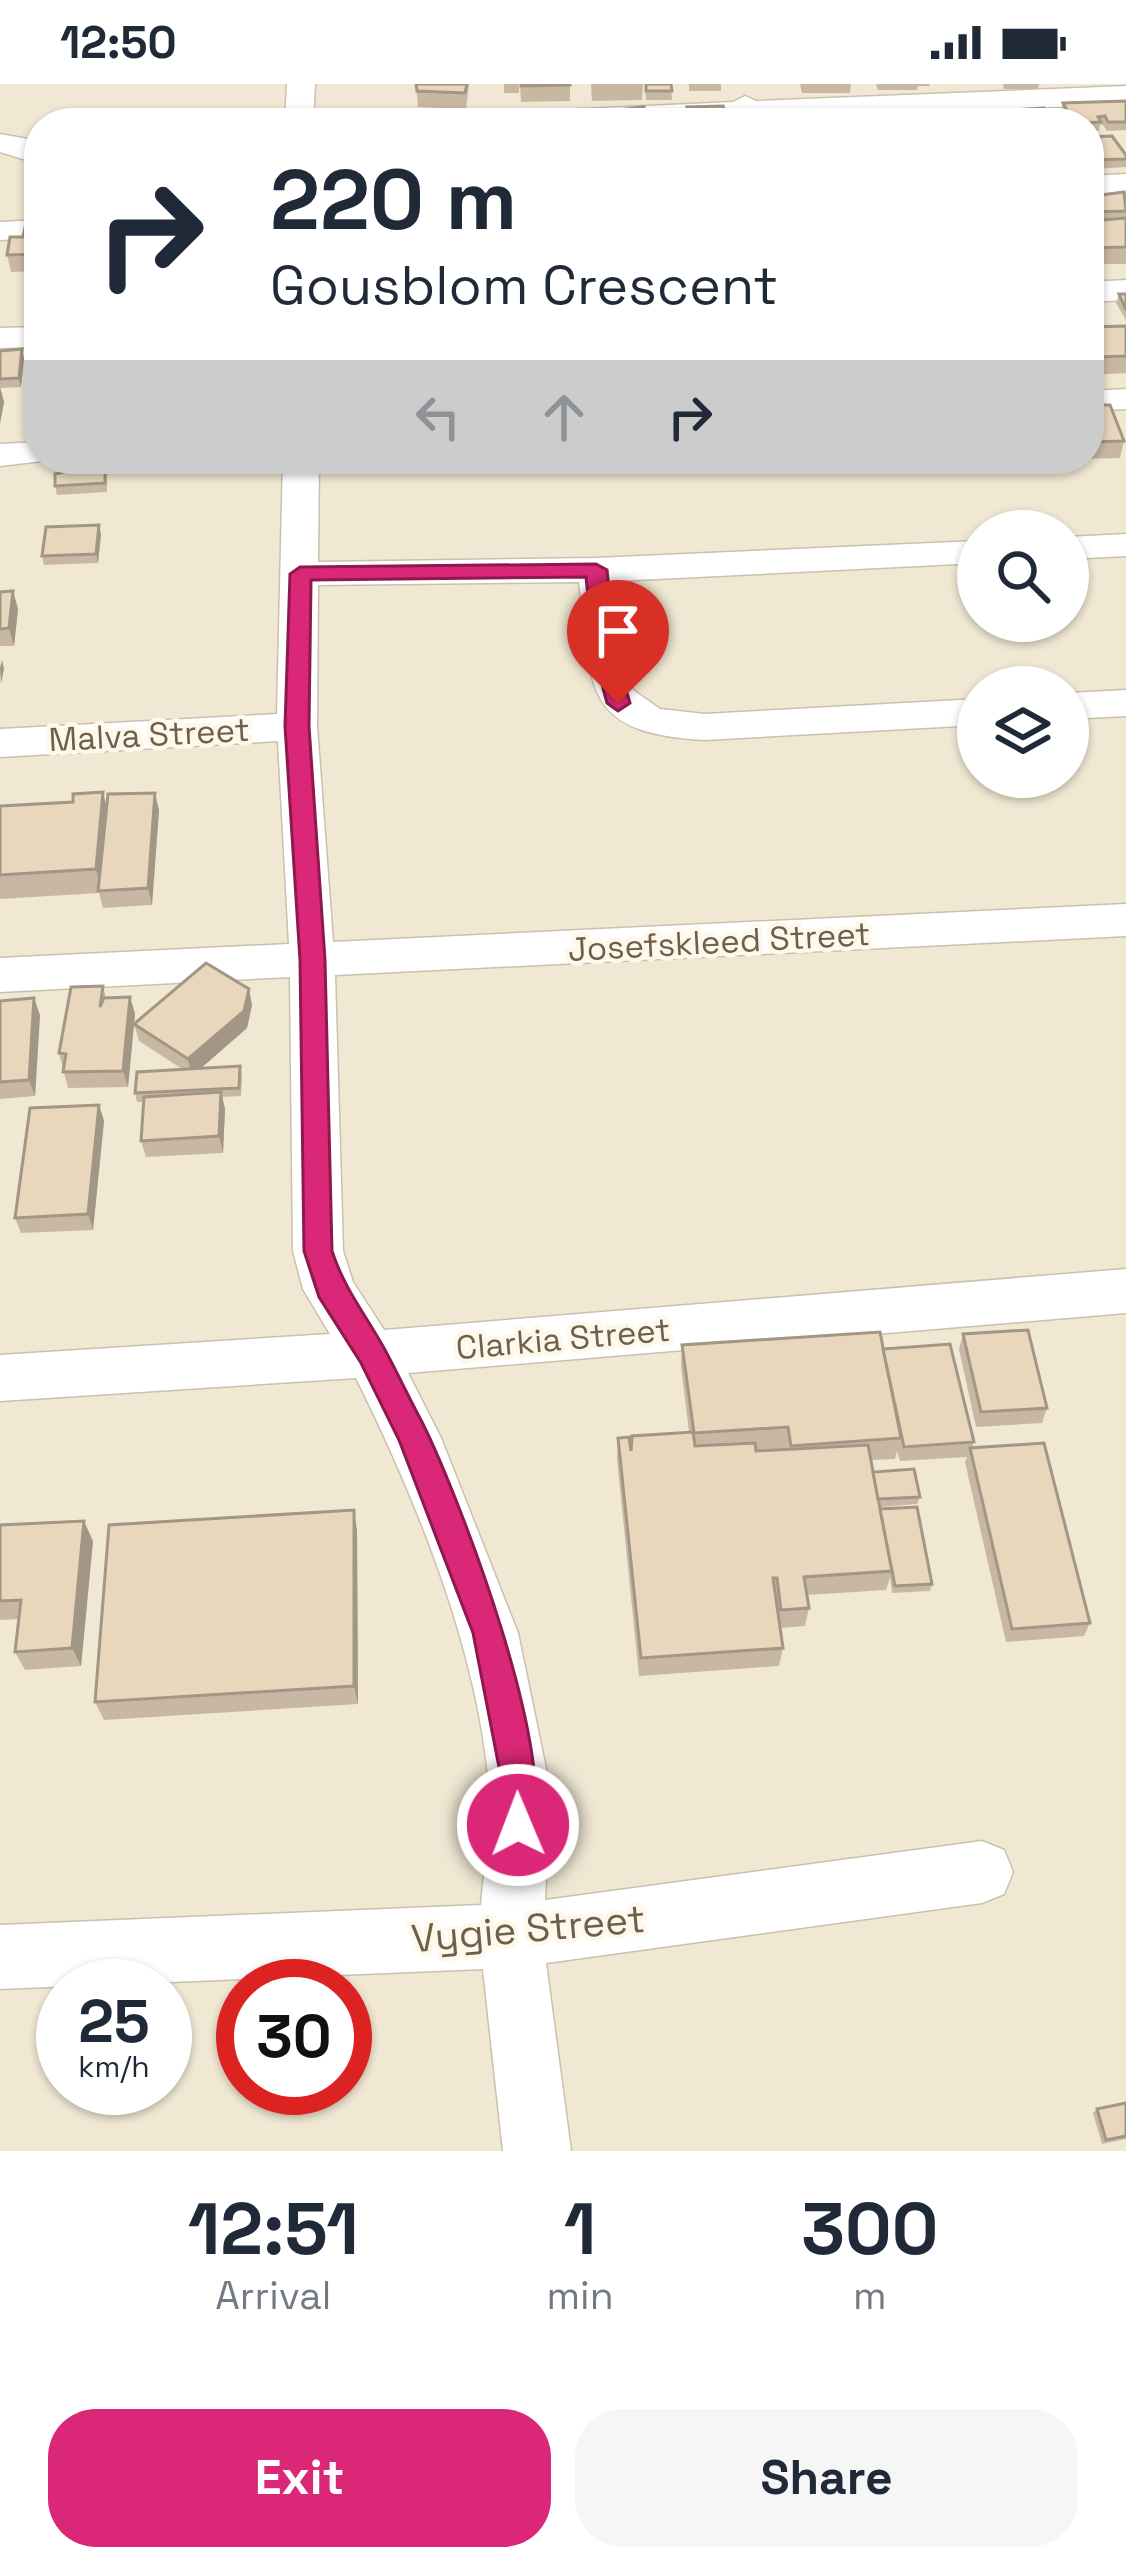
<!DOCTYPE html>
<style>
body{margin:0;font-family:"Space Grotesk",sans-serif;background:#f6f6f7;color:#1f2937;height:100vh;display:flex;flex-direction:column;font-size:45px;white-space:nowrap}
*{box-sizing:border-box;margin:0}
p{font-size:39px;color:#747a83}
.icon{flex:none;width:66px;height:66px;fill:none;stroke:currentColor;stroke-width:2;stroke-linecap:round;stroke-linejoin:round}
.map{position:relative;height:2067px;overflow:hidden}
.details{display:flex;flex-direction:column;background:#fff;flex:1}
.details>*{flex:none}
.top-card{position:absolute;left:24px;top:24px;width:1080px;height:366px;border-radius:48px;box-shadow:0 3px 9px #0004;background:#fff;color:#1f2937;overflow:hidden}
.buttons{position:absolute;left:957px;top:426px;display:grid;gap:24px}
.buttons a{display:grid;place-items:center;width:132px;height:132px;border-radius:50%;background:#fff;box-shadow:0 3px 9px #0004;font-size:60px}
.speed{position:absolute;left:36px;top:1875px;display:flex;gap:24px;font-size:60px;font-weight:700;text-align:center}
.speed>*{display:grid;place-content:center;width:156px;height:156px;border-radius:50%;background:#fff;box-shadow:0 3px 9px #0004;line-height:1}
.speed small{font-size:30px;font-weight:400}
.speed .limit{border:18px solid #d22;background:#fff;color:#111}
.pin{position:absolute;display:grid;place-items:center;width:102px;height:102px;color:#fff;margin:-123px -51px;border-radius:50% 50% 50% 0;rotate:-45deg;box-shadow:0 0 12px #0007}
.pin .icon{rotate:45deg}
.me{position:absolute;width:132px;margin:-66px;rotate:359deg;stroke-linejoin:round;filter:drop-shadow(0 0 9px #0008)}
.turn{display:flex;align-items:center;gap:42px;height:252px;padding:0 48px;font-size:54px}
.turn .icon{width:156px;height:156px;stroke-width:2.5}
.turn b{display:block;font-size:84px;line-height:102px}
.lanes{display:flex;align-items:center;height:114px;padding:0 48px;background:#0003;justify-content:center;gap:60px;direction:ltr}
.lanes .off{opacity:.35}
.eta{display:flex;justify-content:space-evenly;align-items:center;height:204px;text-align:center}
.eta b{font-size:72px;font-weight:800;line-height:84px}
.cta{display:flex;gap:24px;margin-top:auto;padding:24px 48px}
.cta a{flex:1;height:138px;border-radius:48px;background:#db2777;color:#fff;font-size:48px;font-weight:800;line-height:138px;text-align:center}
.cta a+a{background:#f6f6f7;color:#1f2937}
.status{display:flex;justify-content:space-between;align-items:center;height:84px;padding:0 60px;background:#fff;direction:ltr}
.status svg{height:33px;fill:currentColor}
.map>svg:first-child{display:block}
.residential{fill:#f0e8d3;fill-rule:evenodd}
.lines{fill:none;stroke-linecap:round;stroke-linejoin:round}
.minor-casing{stroke:#cbc0ae;stroke-width:3}
.minor{fill:#fff;fill-rule:evenodd}
.wall{fill:#c8b8a3}
.shaded-wall{fill:#a29684}
.building{fill:#e8d6bd;stroke:#a29684;stroke-width:3}
.route{fill:#db2777;stroke:#8e194d;stroke-width:3}
.labels{text-anchor:middle;stroke-width:9;stroke-linejoin:round;paint-order:stroke}
.street-label{font-size:33px;fill:#6e5f4d;stroke:#fdf8e9}
.near-street-label{font-size:39px;fill:#6e5f4d;stroke:#fdf8e9}
</style>
<div class="status"><b>12:50</b><svg viewBox="0 0 49 12"><path d="M0 12V9h3v3zM5 12V6h3v6zM10 12V3h3v9zM15 12V0h3v12zM26 1h20v11H26zM47 4h2v5h-2z"/></svg></div>
<div class="map">
<svg width="1126" height="2067" viewBox="0 0 1126 2067">
<rect width="100%" height="100%" fill="#f9f5e4"/>
<path class="residential" d="M0,0H1126V2067H0ZM39,39H1089V375H39ZM978,447H1068V537H978ZM978,603H1068V693H978ZM63,1902H165V2004H63ZM243,1902H345V2004H243Z"/>
<g class="lines">
<g class="minor-casing">
<g id="minor">
<polygon points="287,0 315,0 313,39 285,39"/>
<polygon points="1126,2 1126,20 654,39 464,39 478,30 733,18 745,12 756,17"/>
<polygon points="0,50 39,57 39,80 0,68"/>
<polygon points="1126,90 1126,108 1089,110 1089,92"/>
<polygon points="39,136 39,154 0,156 0,138"/>
<polygon points="1126,196 1126,216 1089,218 1089,198"/>
<polygon points="39,243 39,263 0,264 0,244"/>
<polygon points="1126,305 1126,325 1089,327 1089,307"/>
<polygon points="39,358 39,375 51,376 0,382 0,360"/>
<path d="M283,375H319L318,478L596,474L978,457V479L616,497L633,606L660,625L705,630L978,615V641L705,656C579,649 593,603 579,498L318,501L317,642L333,858L1126,820V852L335,891L343,1167L353,1198L384,1246L1126,1185V1229L408,1289L441,1354L518,1549L550,1704L545,1816L982,1757L1004,1766L1013,1788L1004,1810L982,1819L546,1879L571,2067H503L483,1885L0,1905V1841L481,1821C484,1783 492,1740 489,1702C478,1567 416,1414 356,1294L0,1317V1271L330,1250L303,1205L293,1167L290,893L0,908V874L289,860L278,657L0,673V645L277,630Z"/>
<polygon points="1126,450 1126,472 1068,475 1068,453"/>
<polygon points="1126,606 1126,632 1068,635 1068,609"/>
</g>
</g>
<use href="#minor" class="minor"/>
</g>
<g class="wall">
<polygon points="416,0 469,0 466,25 418,23"/>
<rect x="504" y="0" width="15" height="9"/>
<polygon points="520,0 570,0 570,17 521,18"/>
<polygon points="591,0 643,0 642,16 592,17"/>
<polygon points="645,0 671,0 672,16 646,16"/>
<rect x="689" y="0" width="32" height="7"/>
<polygon points="800,0 851,0 850,9 802,9"/>
<polygon points="876,0 930,0 929,2 918,2 917,6 878,6"/>
<polygon points="1003,0 1039,0 1038,5 1004,5"/>
<polygon points="1126,17 1126,46 1107,47 1103,41 1100,41 1099,47 1089,47 1089,39 1067,39 1061,28 1063,19"/>
<polygon points="1025,25 1050,39 1027,39 1024,33"/>
<polygon points="1089,53 1126,71 1126,83 1092,85 1089,79"/>
<polygon points="1089,104 1101,111 1126,113 1126,180 1089,180"/>
<polygon points="39,139 39,187 11,188 7,171"/>
<polygon points="1119,210 1126,210 1126,236 1116,219"/>
<polygon points="1126,242 1126,289 1093,291 1089,282 1089,243"/>
<polygon points="0,267 24,274 21,303 0,304 4,318 0,339"/>
<polygon points="1089,321 1124,357 1120,374 1042,376 1042,375 1089,375"/>
<polygon points="107,386 107,408 57,411 55,402"/>
<polygon points="101,450 98,479 44,481 42,472"/>
<polygon points="13,507 18,525 14,562 0,562 0,508"/>
<polygon points="103,708 106,723 159,726 152,821 103,824 99,809 0,815 0,722 73,718"/>
<polygon points="103,902 106,914 130,913 135,930 128,1003 68,1004 59,969"/>
<polygon points="0,917 40,931 35,1012 0,1015"/>
<polygon points="252,921 247,944 201,984 240,982 242,991 241,1012 222,1013 225,1025 223,1069 146,1073 141,1057 143,1018 137,1018 135,1009 182,985 139,957 134,940"/>
<polygon points="99,1021 104,1037 93,1146 21,1149 15,1134"/>
<polygon points="963,1250 1047,1324 1042,1339 976,1343 959,1265"/>
<polygon points="682,1261 883,1265 974,1358 972,1364 1090,1539 1084,1552 1006,1558 965,1378 967,1373 900,1377 897,1367 895,1375 871,1376 873,1388 920,1413 917,1420 880,1423 932,1500 930,1507 892,1509 890,1494 886,1506 807,1511 809,1524 805,1542 780,1544 783,1564 779,1582 639,1592 617,1375 618,1354 631,1367 689,1348 681,1282"/>
<polygon points="0,1441 93,1457 81,1582 25,1586 15,1568 18,1535 0,1536"/>
<polygon points="357,1446 358,1620 104,1636 95,1618"/>
<polygon points="1126,2019 1126,2055 1102,2060 1093,2029 1097,2025"/>
</g>
<g class="shaded-wall">
<polygon points="22,265 24,274 21,303 19,294"/>
<polygon points="0,303 4,318 0,339"/>
<polygon points="99,441 101,450 98,479 96,470"/>
<polygon points="13,507 18,525 14,562 9,544"/>
<polygon points="2,576 4,585 1,600 0,584"/>
<polygon points="103,708 109,733 102,809 96,785"/>
<polygon points="155,709 159,726 152,821 148,804"/>
<polygon points="249,905 252,921 247,944 192,992 188,975"/>
<polygon points="130,913 135,930 128,1003 123,987"/>
<polygon points="34,914 40,931 35,1012 29,996"/>
<polygon points="221,1008 225,1025 223,1069 219,1052"/>
<polygon points="99,1021 104,1037 93,1146 88,1130"/>
<polygon points="354,1426 357,1446 358,1620 354,1602"/>
<polygon points="84,1437 93,1457 81,1582 72,1564"/>
</g>
<g class="building">
<polygon points="416,0 467,0 465,9 417,7"/>
<polygon points="521,0 570,0 570,1 521,2"/>
<polygon points="646,0 671,0 672,7 646,7"/>
<polygon points="1126,17 1126,38 1108,38 1105,32 1098,33 1101,38 1082,39 1071,34 1063,19"/>
<polygon points="723,22 726,30 734,30 737,39 692,39 687,23"/>
<polygon points="644,23 647,39 556,39 555,33"/>
<polygon points="1044,24 1050,39 1033,39 1025,25"/>
<polygon points="916,26 922,39 878,39 873,27"/>
<polygon points="943,27 948,39 926,39 921,28"/>
<polygon points="477,29 479,39 428,39 427,35"/>
<polygon points="858,29 862,39 826,39 823,30"/>
<polygon points="1112,52 1126,71 1126,75 1094,76 1089,67 1089,61 1092,61 1089,53"/>
<polygon points="1089,104 1098,104 1101,111 1124,108 1126,127 1089,128"/>
<polygon points="1089,133 1092,137 1126,134 1126,163 1089,164"/>
<polygon points="26,139 39,139 39,170 7,171 10,153 23,153"/>
<polygon points="1119,210 1126,210 1126,226"/>
<polygon points="1126,242 1126,272 1097,273 1089,256 1089,243"/>
<polygon points="22,265 19,294 0,295 0,267"/>
<polygon points="1089,321 1110,321 1124,357 1089,358"/>
<polygon points="105,377 105,399 55,402 55,390 64,388 64,380"/>
<polygon points="99,441 96,470 42,472 46,443"/>
<polygon points="13,507 9,544 0,545 0,508"/>
<polygon points="103,708 96,785 0,791 0,722 73,718 73,710"/>
<polygon points="155,709 148,804 98,807 108,710"/>
<polygon points="206,879 249,905 244,927 188,975 134,940"/>
<polygon points="103,902 100,923 104,914 130,913 123,987 63,988 66,970 59,969 71,903"/>
<polygon points="34,914 29,996 0,998 0,917"/>
<polygon points="240,982 239,1004 135,1009 137,988"/>
<polygon points="221,1008 219,1052 141,1057 144,1013"/>
<polygon points="99,1021 88,1130 15,1134 30,1024"/>
<polygon points="1028,1246 1047,1324 981,1328 963,1250"/>
<polygon points="880,1248 901,1354 791,1362 788,1343 694,1349 682,1261"/>
<polygon points="950,1260 974,1358 904,1363 883,1265"/>
<polygon points="693,1348 695,1362 755,1359 756,1367 868,1361 892,1487 804,1493 809,1524 781,1526 777,1494 773,1494 783,1564 641,1574 618,1354 629,1353 631,1367 632,1352"/>
<polygon points="1044,1359 1090,1539 1012,1545 970,1364"/>
<polygon points="914,1385 920,1413 878,1415 873,1388"/>
<polygon points="917,1423 932,1500 895,1502 880,1425"/>
<polygon points="354,1426 354,1602 95,1618 109,1441"/>
<polygon points="84,1437 72,1564 15,1568 21,1516 0,1517 0,1441"/>
<polygon points="1126,2019 1126,2052 1106,2056 1097,2025"/>
</g>
<path class="route" d="M596,480L607,486L616,571L630,619L618,627L607,619L594,571L586,493L311,496L309,642L325,876L332,1167C344,1204 365,1230 384,1264C397,1288 409,1314 422,1338C460,1414 561,1679 530,1753L518,1758L506,1753L501,1741L503,1704L473,1549L399,1356L361,1279L319,1213L304,1167L300,876L285,642L290,490L300,483Z"/>
<g class="labels">
<g class="street-label">
<text transform="translate(149 650) rotate(-3)" y="12">Malva Street</text>
<text transform="translate(719 857) rotate(-3)" y="12">Josefskleed Street</text>
<text transform="translate(563 1254) rotate(-5)" y="12">Clarkia Street</text>
</g>
<g class="near-street-label">
<text transform="translate(528 1844) rotate(-5)" y="14">Vygie Street</text>
</g>
</g>
</svg>
<div class="buttons">
<a><svg class="icon" aria-label="search" viewBox="0 0 24 24"><circle cx="10" cy="10" r="6"/><path d="M15 15l6 6"/></svg></a>
<a><svg class="icon" aria-label="layers" viewBox="0 0 24 24"><path d="M12 4l9 5-9 5-9-5zM3 14l9 5 9-5"/></svg></a>
</div>
<div class="speed"><div>25<small>km/h</small></div><div class="limit">30</div></div>
<div class="pin" style="left:618px;top:619px;background:#d93025"><svg class="icon" aria-label="arrive" viewBox="0 0 24 24"><path d="M6 21V4h12l-3 4 3 4H6"/></svg></div>
<svg class="me" style="left:518px;top:1741px" viewBox="-20 -20 40 40"><circle r="17" fill="#db2777" stroke="#fff" stroke-width="3"/><path d="M0-11L8 9 0 5-8 9z" fill="#fff"/></svg>
<div class="top-card">
<div class="turn"><svg class="icon" aria-label="right" viewBox="0 0 24 24"><path d="M7 20v-9h11M14 6l5 5-5 5"/></svg><div><b>220 m</b>Gousblom Crescent</div></div>
<div class="lanes"><svg class="icon off" aria-label="left" viewBox="0 0 24 24"><path d="M17 20v-9H6M10 6l-5 5 5 5"/></svg><svg class="icon off" aria-label="ahead" viewBox="0 0 24 24"><path d="M12 20V5M6 11l6-6 6 6"/></svg><svg class="icon" aria-label="right" viewBox="0 0 24 24"><path d="M7 20v-9h11M14 6l5 5-5 5"/></svg></div>
</div>
</div>
<section class="details">
<div class="eta">
<div><b>12:51</b><p>Arrival</p></div>
<div><b>1</b><p>min</p></div>
<div><b>300</b><p>m</p></div>
</div>
<div class="cta"><a>Exit</a><a>Share</a></div>
</section>
